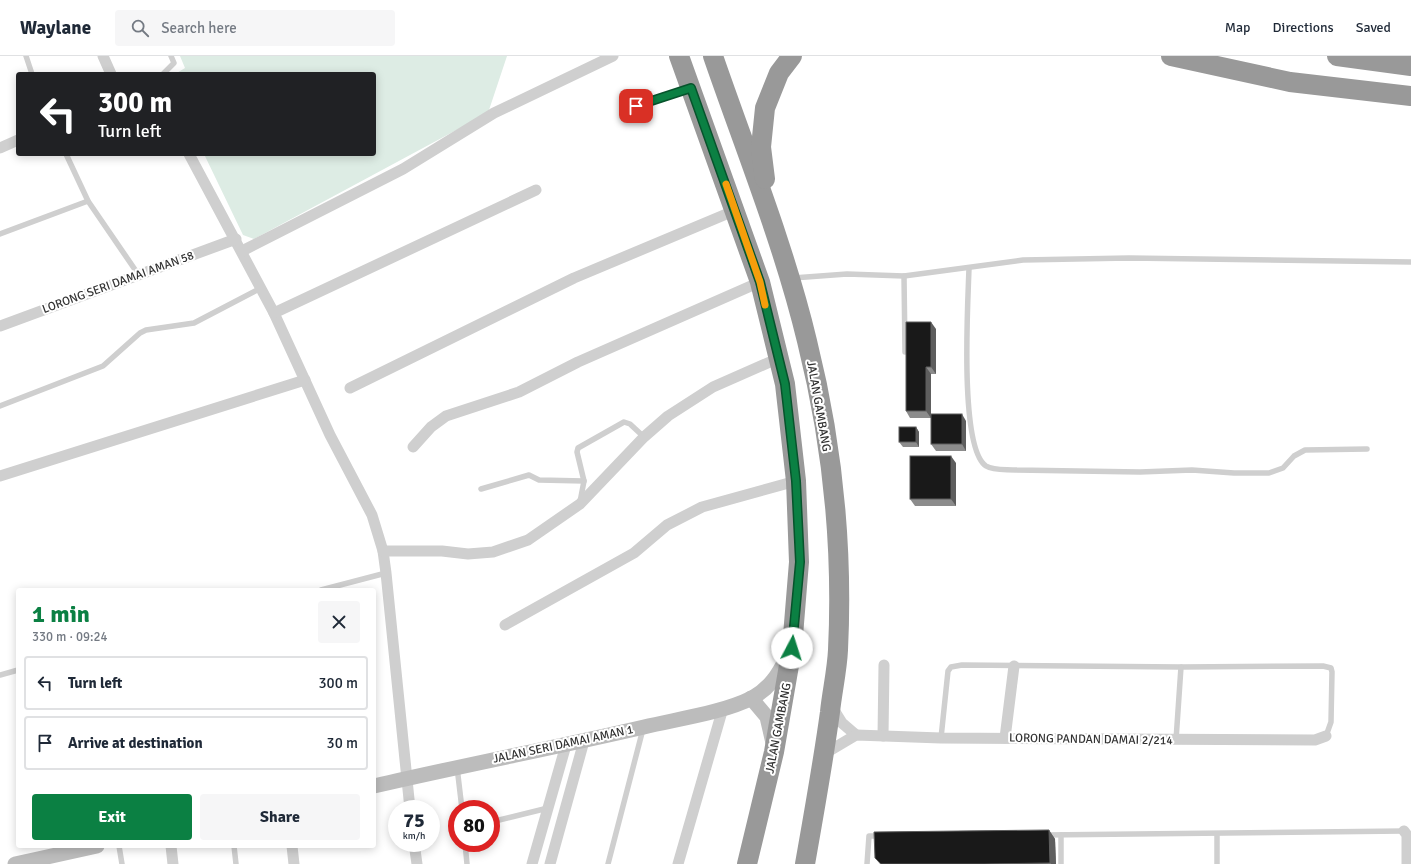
<!DOCTYPE html>
<meta charset="utf-8">
<style>
body{margin:0;font-family:Signika,sans-serif;background:#f6f6f7;color:#1f2937;height:100vh;display:flex;flex-direction:column;font-size:15px;white-space:nowrap}
*{box-sizing:border-box;margin:0}
p{font-size:13px;color:#747a83}
.icon{flex:none;width:22px;height:22px;fill:none;stroke:currentColor;stroke-width:2;stroke-linecap:round;stroke-linejoin:round}
.map{position:relative;flex:1;overflow:hidden}
.details{position:absolute;left:16px;top:532px;width:360px;height:260px;display:flex;flex-direction:column;background:#fff;border-radius:4px;box-shadow:0 2px 10px #0003}
.details>*{flex:none}
.guide{position:absolute;left:16px;top:16px;width:360px;height:84px;border-radius:4px;box-shadow:0 2px 10px #0003;background:#202124;color:#fff;overflow:hidden}
.speed{position:absolute;left:388px;top:744px;display:flex;gap:8px;font-size:20px;font-weight:700;text-align:center}
.speed>*{display:grid;place-content:center;width:52px;height:52px;border-radius:50%;background:#fff;box-shadow:0 2px 10px #0003;line-height:1}
.speed small{font-size:10px;font-weight:400}
.speed .limit{border:6px solid #d22;background:#fff;color:#111}
.pin{position:absolute;display:grid;place-items:center;width:34px;height:34px;color:#fff;margin:-17px;border-radius:8px;box-shadow:0 2px 6px #0006}
.me{position:absolute;width:44px;margin:-22px;rotate:5deg;stroke-linejoin:round;filter:drop-shadow(0 0 3px #0008)}
.turn{display:flex;align-items:center;gap:14px;height:84px;padding:0 16px;font-size:18px}
.turn .icon{width:52px;height:52px;stroke-width:2.5}
.turn b{display:block;font-size:28px;line-height:34px}
.round{display:grid;place-items:center;flex:none;width:42px;height:42px;border-radius:4px;background:#f6f6f7}
.head{display:flex;align-items:center;justify-content:space-between;height:68px;padding:0 16px}
h1{font-size:24px;font-weight:700;line-height:30px;color:#0b8043}
.cta{display:flex;gap:8px;margin-top:auto;padding:8px 16px}
.cta a{flex:1;height:46px;border-radius:4px;background:#0b8043;color:#fff;font-size:16px;font-weight:700;line-height:46px;text-align:center}
.cta a+a{background:#f6f6f7;color:#1f2937}
ul{padding:0;list-style:none}
li{display:flex;align-items:center;gap:12px;height:54px;margin:0 8px 6px;padding:0 8px;border:2px solid #e0e1e3;border-radius:4px}
li div{flex:1}
li b{display:block;font-size:15px}
li em{font-style:normal}
header{display:flex;align-items:center;gap:24px;box-sizing:border-box;height:56px;padding:0 20px;background:#fff;border-bottom:1px solid #e0e1e3}
header strong{font-size:19px}
nav{display:flex;gap:22px;margin-inline-start:auto;font-size:14px}
.search{width:280px;height:36px;background:#f6f6f7;display:flex;align-items:center;gap:10px;box-sizing:border-box;padding:0 14px;border-radius:4px;color:#747a83;font-size:15px}
.map>svg:first-child{display:block}
.green{fill:#ddece4}
.lines{fill:none;stroke-linecap:round;stroke-linejoin:round}
.lane{stroke:#cfcfcf;stroke-width:5.5}
.street{stroke:#cfcfcf;stroke-width:11}
.secondary{stroke:#bcbcbc;stroke-width:15}
.highway{stroke:#999;stroke-width:20}
.wall{fill:#8c8c8c}
.shaded-wall{fill:#5e5e5e}
.building{fill:#191919;stroke:#5e5e5e}
.route-casing{stroke:#07532c;stroke-width:10}
.route{stroke:#0b8043;stroke-width:7}
.slow{stroke:#f59e0b;stroke-width:7}
.labels{text-anchor:middle;stroke-width:4;stroke-linejoin:round;paint-order:stroke}
.street-label{font-size:12px;fill:#323232;stroke:#fff}
</style>
<header>
<strong>Waylane</strong>
<div class="search"><svg class="icon" aria-label="search" viewBox="0 0 24 24"><circle cx="10" cy="10" r="6"/><path d="M15 15l6 6"/></svg>Search here</div>
<nav><a>Map</a><a>Directions</a><a>Saved</a></nav>
</header>
<div class="map">
<svg width="1411" height="808" viewBox="0 0 1411 808">
<rect width="100%" height="100%" fill="#fff"/>
<polygon class="green" points="180,0 507,0 488,57 254,183 243,179 204,98 374,98 374,18 175,18 185,12"/>
<g class="lines">
<g class="lane">
<polyline points="26,0 32,18"/>
<polyline points="163,18 174,7 171,0"/>
<polyline points="622,54 687,33"/>
<polyline points="66,98 88,145 138,218"/>
<polyline points="0,178 88,145"/>
<path d="M969,212C968,246 959,392 986,410C994,415 1007,413 1016,414L1140,416L1192,414L1234,417H1269L1283,412L1294,400L1305,394L1367,393"/>
<polyline points="904,220 905,296"/>
<polyline points="793,222 847,218 904,220 1023,204 1129,202 1411,206"/>
<polyline points="0,350 103,310 140,277 146,274 194,267 261,232"/>
<polyline points="481,433 529,419 539,424 584,425"/>
<polyline points="580,446 584,425 577,396 578,392 624,366 630,368 644,381"/>
<polyline points="321,534 386,517"/>
<polyline points="0,619 18,614"/>
<polyline points="941,682 948,615 951,611 962,609 1181,611 1323,610 1331,612 1332,616 1331,666 1326,680"/>
<polyline points="1176,684 1181,611"/>
<polyline points="457,711 462,753"/>
<polyline points="491,766 548,752"/>
<polyline points="1217,778 1217,808"/>
<polyline points="1044,779 1404,775"/>
<polyline points="1061,779 1061,808"/>
<polyline points="465,787 467,808"/>
<polyline points="119,790 122,808"/>
<polyline points="234,790 236,808"/>
<polyline points="608,808 643,673"/>
<polyline points="867,808 869,780 882,780"/>
</g>
<g class="street">
<polyline points="103,0 111,18"/>
<polyline points="0,92 18,84"/>
<polyline points="189,98 274,257 330,379 372,459 383,495 386,517 410,753"/>
<polyline points="242,195 403,113 494,57 613,0"/>
<polyline points="274,257 536,134"/>
<polyline points="0,270 236,183"/>
<polyline points="350,332 574,222 736,154"/>
<polyline points="413,391 431,371 446,360 519,336 578,306 760,226"/>
<polyline points="0,420 305,324"/>
<polyline points="383,495 442,495 468,498 493,496 528,484 580,448 644,381 668,360 713,331 779,302"/>
<polyline points="505,569 634,497 667,469 702,451 796,425"/>
<polyline points="832,651 842,667 856,679"/>
<polyline points="883,680 884,609"/>
<polyline points="1005,682 1014,610"/>
<polyline points="824,698 856,679 941,682 1315,684 1326,680"/>
<polyline points="1404,775 1407,779 1407,808"/>
<polyline points="414,787 417,808"/>
<polyline points="171,790 173,808"/>
<polyline points="292,790 294,808"/>
<polyline points="532,808 566,689"/>
<polyline points="550,808 584,685"/>
<polyline points="678,808 723,652"/>
</g>
<g class="secondary">
<polyline points="751,642 767,661 773,687"/>
<path d="M374,730C464,709 554,692 644,671C677,663 722,657 752,642C770,632 778,619 787,601"/>
<polyline points="15,808 97,790"/>
</g>
<g class="highway">
<polyline points="679,0 760,226 785,328 796,425 799,506 792,592 774,696 747,808"/>
<path d="M713,0C745,93 784,189 807,285C832,385 843,491 838,594C837,615 832,636 830,656C823,707 814,757 805,808"/>
<polyline points="1171,0 1290,26 1411,40"/>
<polyline points="1337,0 1411,10"/>
<polyline points="765,123 761,91 765,52 779,17 792,0"/>
</g>
</g>
<g class="wall">
<polygon points="936,273 936,318 931,318 931,362 910,362 906,355"/>
<polygon points="966,365 966,395 936,395 931,388"/>
<polygon points="916,371 919,376 919,391 903,391 899,386"/>
<polygon points="956,407 956,450 915,450 910,443"/>
<polygon points="1049,774 1055,783 1056,808 880,808 875,802"/>
</g>
<g class="shaded-wall">
<polygon points="931,266 936,273 936,318 931,311"/>
<polygon points="926,311 931,318 931,362 926,355"/>
<polygon points="962,358 966,365 966,395 962,388"/>
<polygon points="916,371 919,376 919,391 916,386"/>
<polygon points="951,400 956,407 956,450 951,443"/>
<polygon points="1049,774 1055,783 1056,808 1051,808 1050,807"/>
</g>
<g class="building">
<polygon points="906,266 931,266 931,311 926,311 926,355 906,355"/>
<rect x="931" y="358" width="31" height="30"/>
<rect x="899" y="371" width="17" height="15"/>
<rect x="910" y="400" width="41" height="43"/>
<polygon points="1049,774 1050,807 984,808 881,808 875,802 874,776"/>
</g>
<g class="lines">
<g class="route-casing">
<polyline id="route" points="636,50 691,32 760,226 785,328 796,425 800,506 792,592"/>
</g>
<use href="#route" class="route"/>
<polyline class="slow" points="726,128 760,226 765,249"/>
</g>
<g class="labels">
<g class="street-label">
<text transform="translate(118 226) rotate(-20)" y="4">LORONG SERI DAMAI AMAN 58</text>
<text transform="translate(819 350) rotate(80)" y="4">JALAN GAMBANG</text>
<text transform="translate(778 672) rotate(-79)" y="4">JALAN GAMBANG</text>
<text transform="translate(1091 683) rotate(1)" y="4">LORONG PANDAN DAMAI 2/214</text>
<text transform="translate(563 688) rotate(-12)" y="4">JALAN SERI DAMAI AMAN 1</text>
</g>
</g>
</svg>
<div class="speed"><div>75<small>km/h</small></div><div class="limit">80</div></div>
<div class="pin" style="left:636px;top:50px;background:#d93025"><svg class="icon" aria-label="arrive" viewBox="0 0 24 24"><path d="M6 21V4h12l-3 4 3 4H6"/></svg></div>
<svg class="me" style="left:792px;top:592px" viewBox="-20 -20 40 40"><circle r="19" fill="#fff"/><path d="M0-13L10 11 0 6-10 11z" fill="#0b8043"/></svg>
<div class="guide">
<div class="turn"><svg class="icon" aria-label="left" viewBox="0 0 24 24"><path d="M17 20v-9H6M10 6l-5 5 5 5"/></svg><div><b>300 m</b>Turn left</div></div>
</div>
<section class="details">
<div class="head"><div><h1>1 min</h1><p>330 m · 09:24</p></div><a class="round"><svg class="icon" aria-label="close" viewBox="0 0 24 24"><path d="M6 6l12 12M18 6L6 18"/></svg></a></div>
<ul>
<li><svg class="icon" aria-label="left" viewBox="0 0 24 24"><path d="M17 20v-9H6M10 6l-5 5 5 5"/></svg><div><b>Turn left</b></div><em>300 m</em></li>
<li><svg class="icon" aria-label="arrive" viewBox="0 0 24 24"><path d="M6 21V4h12l-3 4 3 4H6"/></svg><div><b>Arrive at destination</b></div><em>30 m</em></li>
</ul>
<div class="cta"><a>Exit</a><a>Share</a></div>
</section>
</div>
